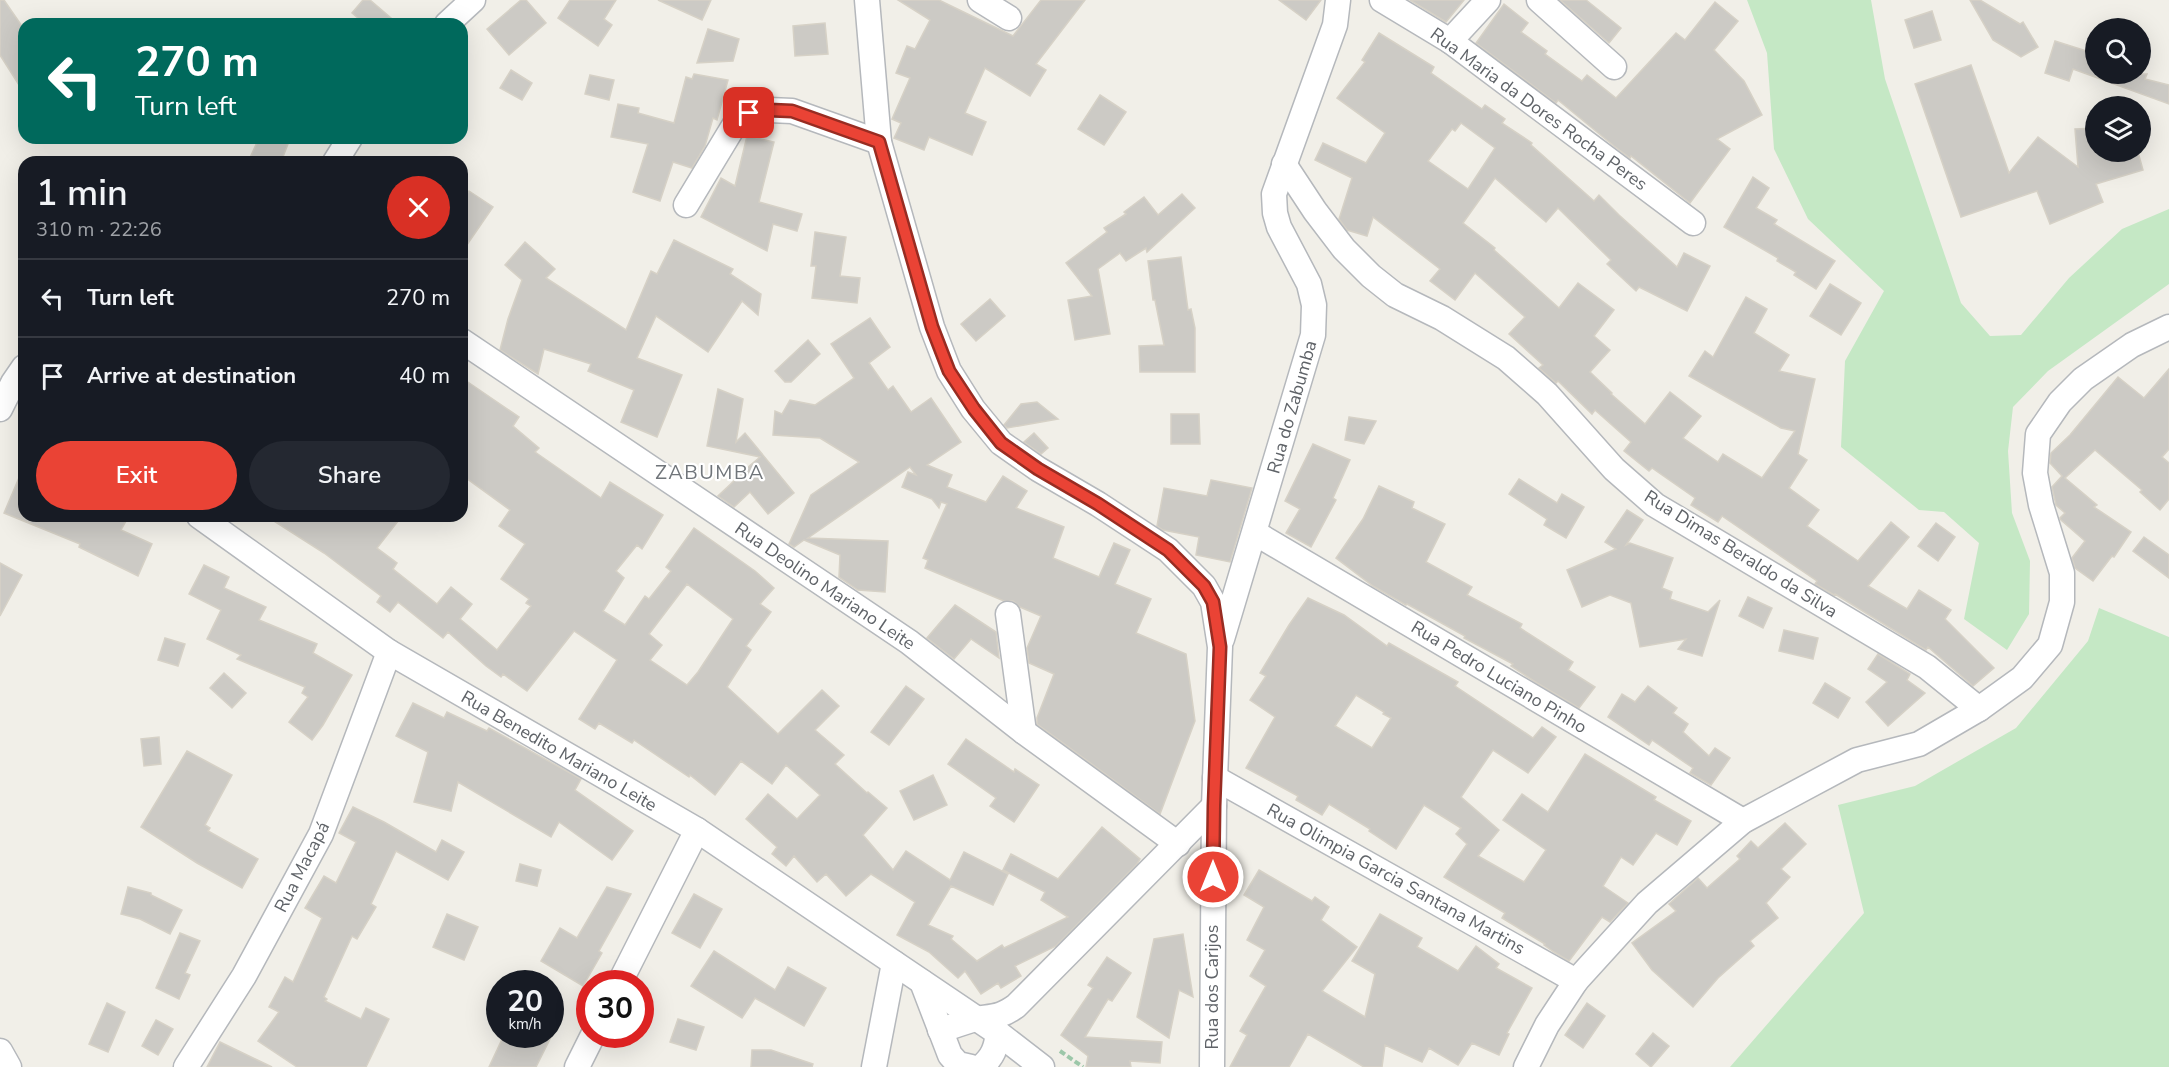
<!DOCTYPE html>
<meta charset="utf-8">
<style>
body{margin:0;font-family:"Nunito Sans",sans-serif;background:#242831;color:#f1f3f6;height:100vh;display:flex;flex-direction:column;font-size:22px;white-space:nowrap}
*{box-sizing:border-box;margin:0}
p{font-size:20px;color:#9ea1a6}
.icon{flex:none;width:33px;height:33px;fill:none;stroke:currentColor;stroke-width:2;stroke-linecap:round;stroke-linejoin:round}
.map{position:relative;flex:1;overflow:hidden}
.sheet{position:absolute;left:18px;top:156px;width:450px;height:366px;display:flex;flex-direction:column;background:#171b24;border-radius:18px;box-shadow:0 6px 24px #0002}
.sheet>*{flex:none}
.banner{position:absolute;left:18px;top:18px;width:450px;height:126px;border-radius:18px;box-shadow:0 6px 24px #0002;background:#00695c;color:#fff;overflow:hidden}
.buttons{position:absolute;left:2085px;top:18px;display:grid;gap:12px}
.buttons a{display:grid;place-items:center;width:66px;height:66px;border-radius:50%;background:#171b24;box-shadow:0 6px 24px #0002;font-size:30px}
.speed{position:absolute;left:486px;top:970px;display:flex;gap:12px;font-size:30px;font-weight:700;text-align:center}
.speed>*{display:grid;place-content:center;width:78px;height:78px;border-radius:50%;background:#171b24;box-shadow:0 6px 24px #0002;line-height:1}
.speed small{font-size:15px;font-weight:400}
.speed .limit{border:9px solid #d22;background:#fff;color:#111}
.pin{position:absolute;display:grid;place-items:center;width:51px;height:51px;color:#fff;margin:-26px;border-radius:12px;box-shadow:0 3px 9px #0006}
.me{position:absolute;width:66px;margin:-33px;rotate:0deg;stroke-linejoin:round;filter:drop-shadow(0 0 4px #0008)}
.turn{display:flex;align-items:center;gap:21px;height:126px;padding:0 18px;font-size:27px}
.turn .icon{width:78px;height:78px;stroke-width:2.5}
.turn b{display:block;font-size:42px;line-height:51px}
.round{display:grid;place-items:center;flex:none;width:63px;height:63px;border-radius:32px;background:#242831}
.summary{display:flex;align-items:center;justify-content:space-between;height:102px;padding:0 18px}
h1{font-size:36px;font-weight:600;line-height:45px}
.action{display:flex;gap:12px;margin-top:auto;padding:12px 18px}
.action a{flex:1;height:69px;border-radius:36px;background:#ea4335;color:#fff;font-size:24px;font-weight:600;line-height:69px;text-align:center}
.action a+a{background:#242831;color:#f1f3f6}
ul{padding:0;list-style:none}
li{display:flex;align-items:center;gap:18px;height:78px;padding:0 18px;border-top:2px solid #363941}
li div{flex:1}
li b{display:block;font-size:22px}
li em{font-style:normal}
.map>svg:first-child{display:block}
.green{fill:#c5e8c5}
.building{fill:#cccac5;stroke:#d6d1c6;stroke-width:1.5;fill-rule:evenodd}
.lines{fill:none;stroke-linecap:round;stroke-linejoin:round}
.minor-casing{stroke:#b5b8bc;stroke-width:27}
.path{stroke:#9cc7a9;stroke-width:4;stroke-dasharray:6 3;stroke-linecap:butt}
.minor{stroke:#fff;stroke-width:24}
.route-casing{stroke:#982c22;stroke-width:15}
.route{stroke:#ea4335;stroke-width:10}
.labels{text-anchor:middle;stroke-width:4.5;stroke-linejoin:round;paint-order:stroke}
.street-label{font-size:18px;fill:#5f6368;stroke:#fff}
.neighbourhood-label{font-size:20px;letter-spacing:1.5px;fill:#70757a;stroke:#fff}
</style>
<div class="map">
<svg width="2169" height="1067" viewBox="0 0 2169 1067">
<rect width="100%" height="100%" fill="#f1efe8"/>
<g class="green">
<polygon points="1747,0 1871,0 1885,79 1961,303 1990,336 2021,335 2069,278 2122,229 2169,209 2169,284 2048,371 2013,407 2008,451 2012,513 2030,561 2029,614 2007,650 1964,619 1979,543 1944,512 1919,510 1841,447 1845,361 1884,291 1808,219 1774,149 1767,53"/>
<polygon points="2099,608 2169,637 2169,1067 1730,1067 1864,913 1838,805 1915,786 2016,728 2088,641"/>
</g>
<g class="building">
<polygon points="0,0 4,0 24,29 24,93 0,55"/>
<polygon points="363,0 370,0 398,24 365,24 352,13"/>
<polygon points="521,0 526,0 546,23 509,55 487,29"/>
<polygon points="570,0 616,0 604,19 612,25 598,46 558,18"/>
<polygon points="658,0 711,0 702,20"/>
<polygon points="898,0 939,0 1013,36 1041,0 1085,0 1036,64 1046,70 1030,96 985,68 965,113 986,122 972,155 929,137 924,150 894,138 901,123 892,119 910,78 896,73 907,46 915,49 930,20"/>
<polygon points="1279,0 1321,0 1306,20"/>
<polygon points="1410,0 1464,0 1446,22"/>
<polygon points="1560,0 1586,0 1621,28 1609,43"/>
<polygon points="1970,0 1980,0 2020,24 2023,22 2038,47 2021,57 1993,40"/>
<polygon points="1715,2 1738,21 1714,50 1744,81 1762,115 1717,139 1730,149 1690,203 1631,156 1630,158 1614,146 1558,100 1556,103 1476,43 1504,4 1528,23 1521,32 1547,51 1545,54 1582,81 1587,75 1616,98 1676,33 1685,40"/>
<polygon points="1932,11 1941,40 1914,48 1905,20"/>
<polygon points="825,23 828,54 795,56 793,26"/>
<polygon points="708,29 739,39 733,61 697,63"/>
<path d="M1379,33L1434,67L1431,73L1482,109L1485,105L1505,119L1502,123L1532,143L1531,145L1594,201L1599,195L1619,215L1677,267L1684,253L1710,266L1687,311L1639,287L1636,291L1607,264L1611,260L1558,208L1546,222L1495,178L1463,223L1495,248L1494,250L1559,308L1578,283L1614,310L1594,336L1610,350L1590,372L1612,393L1611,394L1645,424L1670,392L1701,416L1683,438L1718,462L1723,454L1762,478L1795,431L1781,428L1689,376L1705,351L1713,357L1746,297L1767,309L1754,333L1789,355L1779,371L1815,379L1798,454L1807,460L1789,488L1819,510L1807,526L1858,561L1891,522L1909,537L1868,586L1907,609L1919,590L1951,610L1945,619L1994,668L1973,686L1928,647L1926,650L1835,594L1834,595L1815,584L1817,581L1722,516L1718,522L1691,505L1695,498L1652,468L1649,471L1624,451L1631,442L1595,410L1592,414L1558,381L1556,383L1539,368L1543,365L1509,334L1525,317L1475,273L1455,300L1430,281L1440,269L1373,217L1367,236L1347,230L1339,219L1352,178L1315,160L1323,143L1366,163L1385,133L1337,98L1365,62L1362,60ZM1461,123L1495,148L1468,189L1428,161L1452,129L1455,131Z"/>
<polygon points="2055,41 2096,54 2096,74 2147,74 2145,79 2169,85 2169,104 2073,69 2069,81 2045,73"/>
<polygon points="1971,65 2009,173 2038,137 2078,167 2075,129 2096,128 2096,152 2138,152 2143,170 2096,184 2103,202 2050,224 2037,191 1961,217 1915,84"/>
<polygon points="511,70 532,83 522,100 500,88"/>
<polygon points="694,74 728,80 717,120 713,118 705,146 692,168 673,162 660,201 633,192 648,144 611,137 618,104 639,108 638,113 674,123 686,77 692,79"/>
<polygon points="590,75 614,80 609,100 585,94"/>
<polygon points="1100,95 1126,112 1104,145 1078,129"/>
<polygon points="747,136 774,142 759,202 802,214 797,231 773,224 767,251 701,217 721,178 735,186"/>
<polygon points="259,138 274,138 288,144 281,162 248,162"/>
<polygon points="1753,177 1769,188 1756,208 1777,220 1774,224 1835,261 1816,289 1794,275 1796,272 1777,261 1778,258 1724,227"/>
<polygon points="469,191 493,207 462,252 462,201"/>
<polygon points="1182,194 1195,208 1147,252 1146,248 1126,261 1120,253 1098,269 1110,334 1075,340 1068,300 1092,296 1066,263 1107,232 1104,228 1126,214 1124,212 1144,197 1158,215"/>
<polygon points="815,232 846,237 840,276 860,278 857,303 812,298 816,266 811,266"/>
<polygon points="674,240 733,269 730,274 761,294 758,315 742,301 708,352 656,316 637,358 682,375 657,437 621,422 634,390 588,371 591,364 544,349 538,374 500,350 508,319 522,280 505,265 525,242 555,269 546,278 626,330 651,271 657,274"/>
<polygon points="1181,257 1188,310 1191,309 1195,328 1195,372 1140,372 1139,346 1164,345 1155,300 1153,300 1148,261"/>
<polygon points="1830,284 1861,303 1841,335 1810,316"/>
<polygon points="990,299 1005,316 976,341 961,324"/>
<polygon points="870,318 890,347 869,363 888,390 893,386 911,412 931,398 961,442 927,465 952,475 947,487 986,502 1003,476 1027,491 1016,508 1064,527 1053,558 1099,577 1114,543 1130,550 1115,584 1151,599 1136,633 1186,654 1195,721 1160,814 1037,724 1037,718 1054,674 1029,663 1027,648 1041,616 1020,607 1013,601 1004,601 925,568 928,560 923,558 947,504 941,502 939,508 932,499 902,487 908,472 916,475 910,467 808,538 888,541 885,592 858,590 839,577 840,555 804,540 794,547 789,544 811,495 859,462 820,438 773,435 775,411 782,414 790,400 815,405 854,378 831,344"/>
<polygon points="808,340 820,354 791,382 785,382 775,371"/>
<polygon points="2169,369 2169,449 2162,457 2169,463 2169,499 2160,510 2140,492 2142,490 2095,450 2065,478 2097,505 2094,507 2131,532 2114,557 2112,556 2093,581 2075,568 2072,558 2085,541 2061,520 2060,518 2065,513 2056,505 2052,487 2062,476 2050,463 2051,453 2070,435 2118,377 2144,398"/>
<path d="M462,378L519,417L513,426L539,448L535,452L601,498L610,482L663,515L642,549L637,545L616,571L624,578L603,611L625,625L645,596L649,599L671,571L666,567L694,528L755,571L774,588L760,604L771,612L746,646L751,650L727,687L778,734L822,690L839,706L815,730L844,755L835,764L867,793L868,792L887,808L863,835L893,870L906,851L950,880L964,852L1008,874L993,905L951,886L928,925L953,936L951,939L977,961L1002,945L1004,948L1068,917L1041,900L1045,892L1003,870L1011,854L1058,879L1102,827L1140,859L1137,864L1056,946L1015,966L1021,976L1001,988L998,983L981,994L965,971L958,978L929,952L897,935L915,902L871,874L846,896L826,874L817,882L794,856L786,866L772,854L777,847L746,819L768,794L797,819L820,795L786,765L772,784L741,761L715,795L690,775L689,777L634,740L632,743L599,723L595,729L579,719L617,660L574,631L527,691L503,674L501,677L486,666L448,632L443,638L398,602L390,612L377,602L381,596L324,553L266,516H402L377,548L397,563L393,569L437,604L451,587L472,604L460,619L497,650L531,606L526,603L529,599L501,579L525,544L499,526L510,510L462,475ZM687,584L733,619L698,672L687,685L650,660L662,645L649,634Z"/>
<polygon points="718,389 743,399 736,442 745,433 794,493 768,514 750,492 734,507 718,496 736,479 735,478 760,457 707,446"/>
<polygon points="1037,402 1058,419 1007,428 1004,425 1021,404"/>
<polygon points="1171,414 1199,414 1200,444 1171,444"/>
<polygon points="1349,417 1376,421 1364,444 1345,440"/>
<polygon points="1034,433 1048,448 1041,454 1024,442"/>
<polygon points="1313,444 1350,460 1333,498 1336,500 1311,547 1286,533 1300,509 1285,501"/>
<polygon points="24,466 24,516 115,516 126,521 121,530 152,544 138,576 79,547 80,544 4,513"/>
<polygon points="1519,479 1557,503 1562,494 1584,507 1566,538 1544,525 1547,519 1509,494"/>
<polygon points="1211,480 1252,488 1230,562 1196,555 1199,537 1163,530 1157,526 1164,488 1207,496"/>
<polygon points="1379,486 1414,502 1412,508 1445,524 1426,562 1472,587 1467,595 1522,624 1520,628 1573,662 1568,670 1595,687 1579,708 1537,683 1511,666 1513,664 1464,638 1465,636 1407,604 1406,605 1373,586 1336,558 1363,519"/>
<polygon points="1627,510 1643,520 1626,545 1630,543 1673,558 1662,588 1672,592 1670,599 1708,612 1720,600 1702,656 1678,649 1686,639 1640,647 1631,603 1610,595 1582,607 1567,570 1616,549 1605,542"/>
<polygon points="1936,523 1955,537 1938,561 1918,546"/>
<polygon points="2144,537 2169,555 2169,578 2133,551"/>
<polygon points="0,563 22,575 0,616"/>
<polygon points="204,565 229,577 224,588 266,607 259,620 317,644 313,653 352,675 323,725 312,740 289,722 308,697 302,693 305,687 237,659 241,655 207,639 221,610 189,594"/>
<polygon points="1748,597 1772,608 1763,628 1739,616"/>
<path d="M1308,598L1344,615L1387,646L1389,643L1458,682L1455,686L1533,738L1542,727L1556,737L1528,773L1493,750L1461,797L1499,830L1478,856L1524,882L1546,850L1503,820L1522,794L1548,812L1585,754L1656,797L1654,800L1691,821L1677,845L1656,833L1633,865L1621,857L1603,886L1628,903L1610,922L1602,917L1569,961L1554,952L1544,945L1545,944L1502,918L1505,913L1444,877L1467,844L1456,834L1461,828L1424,805L1396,849L1369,831L1370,829L1329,804L1322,815L1296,800L1298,796L1246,768L1275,717L1250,700L1266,676L1260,673L1289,625ZM1356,695L1384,712L1383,714L1391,718L1372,748L1335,726Z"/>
<polygon points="955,605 996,632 999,658 971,639 954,659 927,638"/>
<polygon points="1784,630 1818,638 1813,659 1779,651"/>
<polygon points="165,638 185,644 178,666 158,660"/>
<polygon points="1878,654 1910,674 1907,680 1925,693 1888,726 1866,702 1887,682 1868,669"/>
<polygon points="224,673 246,693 232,708 210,688"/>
<polygon points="1825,683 1850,698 1838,718 1813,703"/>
<polygon points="906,686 924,699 889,745 871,732"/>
<polygon points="1648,686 1677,708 1673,713 1688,724 1683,732 1709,756 1715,748 1730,758 1711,785 1690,773 1693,768 1652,740 1649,745 1608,717 1622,694 1635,702"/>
<polygon points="413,703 444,718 447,712 487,731 489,728 581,779 575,790 633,831 612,860 559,822 551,837 458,782 451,811 414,802 428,752 396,736"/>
<polygon points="159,737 161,764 144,766 141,739"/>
<polygon points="966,739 1014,772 1015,769 1039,785 1014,822 990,806 996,798 948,764"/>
<polygon points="187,751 232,775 205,825 210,828 208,831 258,859 242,888 197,863 141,827"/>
<polygon points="933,775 947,805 914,820 900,791"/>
<polygon points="353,807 384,822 436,852 442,840 464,852 448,880 396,851 371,904 376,907 357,939 352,936 324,997 327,999 325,1001 361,1019 366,1008 389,1019 366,1067 297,1067 258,1041 279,1012 269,1007 285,977 293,982 322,918 305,908 324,876 336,883 356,842 339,833"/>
<polygon points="1785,823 1806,844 1781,869 1790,877 1766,903 1778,918 1750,941 1754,946 1718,978 1693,1007 1652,970 1632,943 1676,911 1669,904 1698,878 1707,888 1740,859 1737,856 1751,841 1758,848"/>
<polygon points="520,864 541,870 537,886 516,881"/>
<polygon points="1259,870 1312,901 1315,897 1329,907 1321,920 1357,947 1322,991 1365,1017 1375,974 1352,961 1380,914 1422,938 1417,947 1458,971 1476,946 1499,964 1496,968 1532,988 1507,1033 1509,1034 1499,1055 1472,1043 1458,1065 1429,1048 1422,1062 1385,1045 1382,1067 1364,1067 1308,1034 1289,1067 1230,1067 1247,1035 1240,1031 1266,986 1250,976 1265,950 1247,940 1264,907 1244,895"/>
<polygon points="128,887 151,893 151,895 182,910 170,934 140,919 121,914"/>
<polygon points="607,887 631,894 599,951 602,953 583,986 541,961 560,928 577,938"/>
<polygon points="694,894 722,909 700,948 672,933"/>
<polygon points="447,914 478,927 464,960 433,947"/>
<polygon points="180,933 200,941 185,973 190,975 179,999 156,988"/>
<polygon points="1183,934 1193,997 1179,990 1169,1038 1137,1017 1154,939"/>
<polygon points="714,951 775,990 788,967 826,988 804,1026 755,998 742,1018 691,986"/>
<polygon points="1107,957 1131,973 1112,1001 1108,999 1085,1037 1162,1042 1160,1063 1130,1061 1131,1067 1086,1067 1088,1056 1061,1035 1093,988 1088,985"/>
<polygon points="107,1003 125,1012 108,1052 89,1044"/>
<polygon points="1587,1003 1605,1016 1583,1048 1565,1035"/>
<polygon points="678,1019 704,1027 696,1050 670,1042"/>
<polygon points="156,1020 173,1029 158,1055 142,1046"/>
<polygon points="1653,1033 1669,1046 1651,1067 1636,1054"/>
<polygon points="504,1035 552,1035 536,1067 489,1067"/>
<polygon points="220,1042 272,1067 207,1067"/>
<polygon points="752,1050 771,1050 813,1064 812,1067 751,1067"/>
</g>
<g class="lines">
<g class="minor-casing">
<g id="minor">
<polyline points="867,0 879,142 932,327 949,371 973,409 1001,443 1038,469 1098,504 1168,550 1204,586 1213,602 1220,647 1214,806 1212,1067"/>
<polyline points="980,0 1009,18"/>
<polyline points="1382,0 1450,41 1693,223"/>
<polyline points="1539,0 1614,67"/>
<polyline points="447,24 473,0"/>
<polyline points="1450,41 1488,0"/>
<polyline points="335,162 350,138"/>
<polyline points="1284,164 1315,211 1344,249 1371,276 1395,295 1442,318 1506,358 1547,394 1614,469 1655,505 1927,667 1979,709"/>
<polyline points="686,205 735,124 749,113 769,110 792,111 879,142"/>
<polyline points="462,341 909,642 1024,732 1178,844"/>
<polyline points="0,409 13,383 24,367"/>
<polyline points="199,516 389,652 697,830 998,1033 1042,1067"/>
<polyline points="1255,533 1743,821"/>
<polyline points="1008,614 1024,732"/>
<polyline points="1222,639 1313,335 1314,305 1309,284 1279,227 1275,213 1274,194 1335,25 1338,0"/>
<polyline points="1215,778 1576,981"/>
<polyline points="922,982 950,1055 958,1064 971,1067"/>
<polyline points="619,984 697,830"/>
<path d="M940,1030C952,1027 964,1022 976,1019C994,1016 1001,1017 1016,1006L1214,806"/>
<polyline points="0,1051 9,1067"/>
<polyline points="186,1067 244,976 321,834 389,652"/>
<polyline points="577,1067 593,1035"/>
<polyline points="874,1067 894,963"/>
<path d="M981,1067C993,1057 996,1048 998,1033"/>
<polyline points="1526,1067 1547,1025 1576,981 1647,903 1743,821 1857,760 1919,744 1979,709 2022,678 2050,645 2062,602 2062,573 2041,505 2035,473 2038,434 2060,402 2083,379 2132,345 2169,327"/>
</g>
</g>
<polyline class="path" points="1060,1051 1083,1067"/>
<use href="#minor" class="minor"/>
</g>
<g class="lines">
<g class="route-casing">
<polyline id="route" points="749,113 769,110 792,111 879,142 932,327 949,371 974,409 1001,443 1038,469 1098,504 1168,550 1204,586 1213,602 1220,647 1214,806 1213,877"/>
</g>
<use href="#route" class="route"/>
</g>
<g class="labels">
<g class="street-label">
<text transform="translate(1539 109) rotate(36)" y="6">Rua Maria da Dores Rocha Peres</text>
<text transform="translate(1292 407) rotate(-74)" y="6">Rua do Zabumba</text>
<text transform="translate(1741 554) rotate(32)" y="6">Rua Dimas Beraldo da Silva</text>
<text transform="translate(825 586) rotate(34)" y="6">Rua Deolino Mariano Leite</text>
<text transform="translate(1499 677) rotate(31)" y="6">Rua Pedro Luciano Pinho</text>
<text transform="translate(559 751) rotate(30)" y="6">Rua Benedito Mariano Leite</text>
<text transform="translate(302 867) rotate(-63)" y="6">Rua Macapá</text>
<text transform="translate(1396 879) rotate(29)" y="6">Rua Olimpia Garcia Santana Martins</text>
<text transform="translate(1212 987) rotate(-90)" y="6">Rua dos Carijos</text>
</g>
<g class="neighbourhood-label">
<text x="710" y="479">ZABUMBA</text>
</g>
</g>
</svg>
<div class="buttons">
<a><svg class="icon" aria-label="search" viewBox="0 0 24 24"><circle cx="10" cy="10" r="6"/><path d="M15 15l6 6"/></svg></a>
<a><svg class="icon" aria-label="layers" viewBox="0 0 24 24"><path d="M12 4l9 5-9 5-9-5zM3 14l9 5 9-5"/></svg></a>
</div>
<div class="speed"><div>20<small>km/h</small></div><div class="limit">30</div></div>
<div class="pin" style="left:749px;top:113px;background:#d93025"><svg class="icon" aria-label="arrive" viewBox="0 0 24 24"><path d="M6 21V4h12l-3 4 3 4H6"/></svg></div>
<svg class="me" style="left:1213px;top:877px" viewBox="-20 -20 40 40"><circle r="17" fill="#ea4335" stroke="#fff" stroke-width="3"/><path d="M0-11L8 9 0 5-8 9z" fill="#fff"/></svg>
<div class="banner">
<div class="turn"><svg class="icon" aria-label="left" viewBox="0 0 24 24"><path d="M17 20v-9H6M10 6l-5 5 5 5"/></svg><div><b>270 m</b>Turn left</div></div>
</div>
<section class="sheet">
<div class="summary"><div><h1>1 min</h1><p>310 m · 22:26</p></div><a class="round" style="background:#d93025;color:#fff"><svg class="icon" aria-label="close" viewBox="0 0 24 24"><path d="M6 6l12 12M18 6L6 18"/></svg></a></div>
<ul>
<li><svg class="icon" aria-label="left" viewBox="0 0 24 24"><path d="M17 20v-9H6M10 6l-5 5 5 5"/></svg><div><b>Turn left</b></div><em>270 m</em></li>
<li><svg class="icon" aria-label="arrive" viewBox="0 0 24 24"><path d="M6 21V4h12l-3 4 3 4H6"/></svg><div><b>Arrive at destination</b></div><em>40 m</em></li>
</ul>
<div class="action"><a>Exit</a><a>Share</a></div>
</section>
</div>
